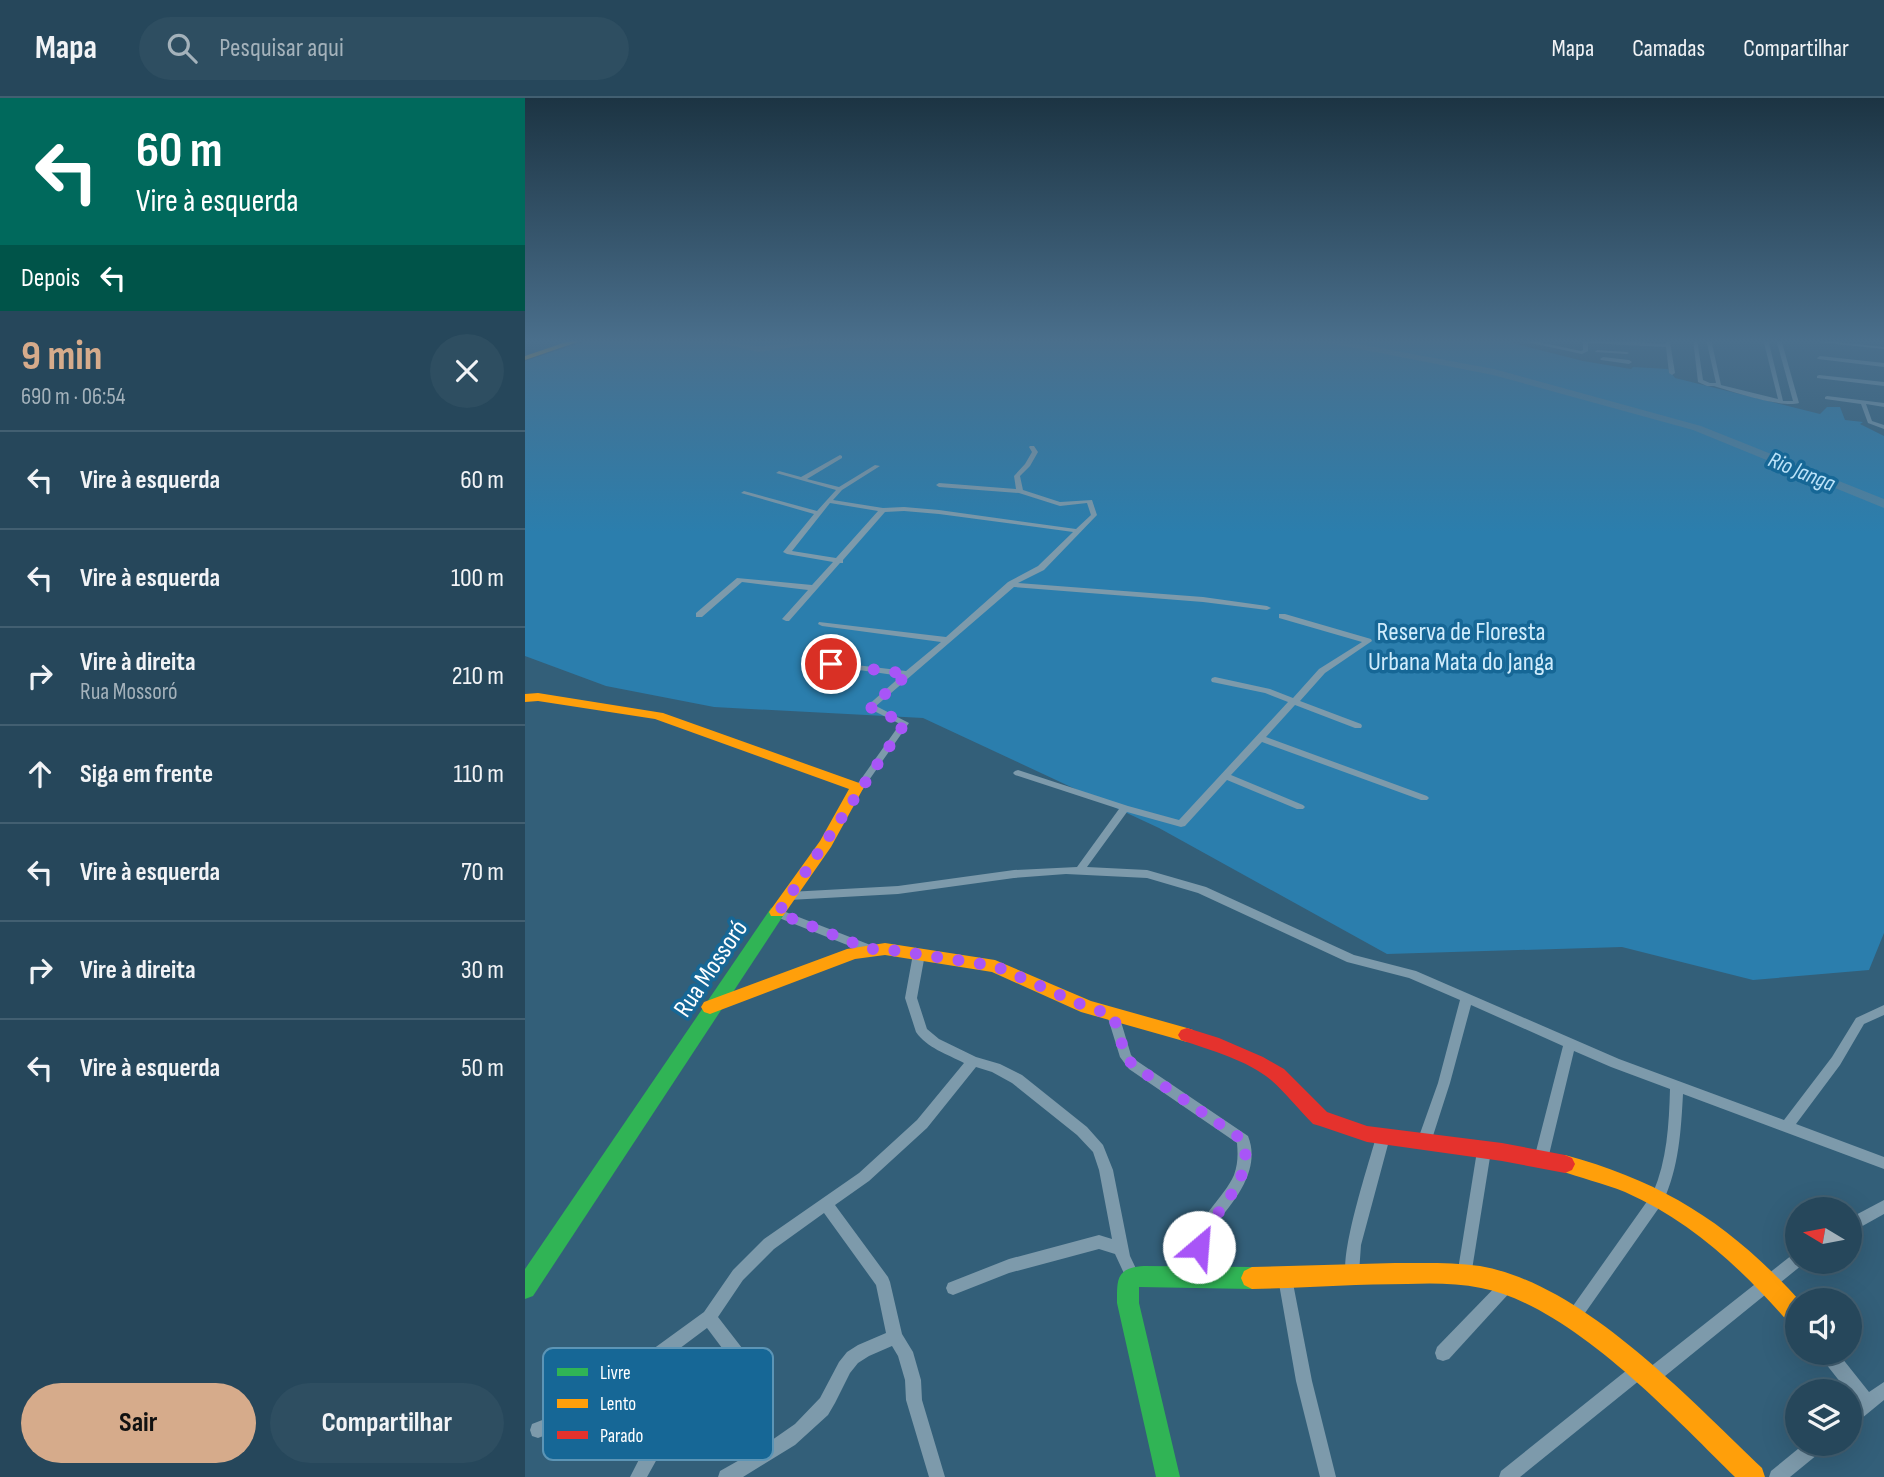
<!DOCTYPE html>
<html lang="pt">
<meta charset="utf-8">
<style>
body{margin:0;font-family:"Sofia Sans Condensed",sans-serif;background:#2e4e61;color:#f1f3f6;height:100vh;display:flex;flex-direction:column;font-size:26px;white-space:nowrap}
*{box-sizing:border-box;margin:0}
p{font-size:23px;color:#a4b2bb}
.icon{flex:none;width:38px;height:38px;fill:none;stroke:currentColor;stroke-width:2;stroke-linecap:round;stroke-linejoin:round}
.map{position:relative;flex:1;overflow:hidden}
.sheet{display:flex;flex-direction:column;background:#26475b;width:525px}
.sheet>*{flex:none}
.hud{background:#00695c;color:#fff;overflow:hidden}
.needle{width:46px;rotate:280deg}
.buttons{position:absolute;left:1260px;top:1099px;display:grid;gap:14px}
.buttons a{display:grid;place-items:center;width:77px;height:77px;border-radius:50%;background:#26475b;box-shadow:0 7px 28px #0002,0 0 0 2px #425f71;font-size:35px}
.pin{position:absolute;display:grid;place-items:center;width:60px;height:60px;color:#fff;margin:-30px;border:4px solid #fff;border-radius:50%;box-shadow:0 2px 7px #0007}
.me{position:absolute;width:77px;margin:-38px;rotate:27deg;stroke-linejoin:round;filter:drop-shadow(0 0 5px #0008)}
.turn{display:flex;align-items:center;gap:24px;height:147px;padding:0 21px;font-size:32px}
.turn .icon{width:91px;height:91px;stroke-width:2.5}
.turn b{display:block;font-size:49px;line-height:60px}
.then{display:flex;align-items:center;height:66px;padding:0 21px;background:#0003;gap:14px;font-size:26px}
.round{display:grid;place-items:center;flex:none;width:74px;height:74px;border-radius:37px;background:#2e4e61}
.headline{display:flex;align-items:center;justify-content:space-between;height:119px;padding:0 21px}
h1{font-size:42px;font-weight:700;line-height:52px;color:#d6ab8b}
.cta{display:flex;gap:14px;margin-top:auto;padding:14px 21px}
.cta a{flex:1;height:80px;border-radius:42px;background:#d6ab8b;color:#111;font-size:28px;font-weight:700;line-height:80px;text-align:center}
.cta a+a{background:#2e4e61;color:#f1f3f6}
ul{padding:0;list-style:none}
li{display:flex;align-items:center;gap:21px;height:98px;padding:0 21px;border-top:2px solid #425f71}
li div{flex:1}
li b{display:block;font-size:26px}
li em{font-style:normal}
header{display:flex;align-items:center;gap:42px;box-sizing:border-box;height:98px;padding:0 35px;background:#26475b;border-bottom:2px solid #425f71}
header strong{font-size:33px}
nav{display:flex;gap:38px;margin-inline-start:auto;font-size:24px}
.search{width:490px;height:63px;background:#2e4e61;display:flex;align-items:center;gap:18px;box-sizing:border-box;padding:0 24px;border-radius:38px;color:#a4b2bb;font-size:26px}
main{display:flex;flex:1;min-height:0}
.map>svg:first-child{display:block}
.green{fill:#2b7ead}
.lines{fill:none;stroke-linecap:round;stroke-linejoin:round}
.river{fill:#4c82a2;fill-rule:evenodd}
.street{fill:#7d9aab;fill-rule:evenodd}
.fast{fill:#30b455;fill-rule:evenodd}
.slow{fill:#ff9f0a;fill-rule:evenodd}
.jam{fill:#e5322d;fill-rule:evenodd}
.route{stroke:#a855f7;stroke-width:12;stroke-dasharray:0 21.6}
.labels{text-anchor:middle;stroke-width:7;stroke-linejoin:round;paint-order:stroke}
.far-water-label{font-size:23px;font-style:italic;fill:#bce3f9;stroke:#166796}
.park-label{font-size:26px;fill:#d0ecfc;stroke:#166796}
.street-label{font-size:26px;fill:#fff;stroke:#166796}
.key{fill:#166796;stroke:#5c95b6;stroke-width:2}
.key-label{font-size:19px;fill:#fff}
</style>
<header>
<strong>Mapa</strong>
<div class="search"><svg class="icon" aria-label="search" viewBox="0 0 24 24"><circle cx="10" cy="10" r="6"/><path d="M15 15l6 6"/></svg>Pesquisar aqui</div>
<nav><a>Mapa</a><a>Camadas</a><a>Compartilhar</a></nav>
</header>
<main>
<section class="sheet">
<div class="hud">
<div class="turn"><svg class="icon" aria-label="left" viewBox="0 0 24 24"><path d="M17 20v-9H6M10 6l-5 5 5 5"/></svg><div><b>60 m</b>Vire à esquerda</div></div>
<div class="then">Depois<svg class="icon" aria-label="left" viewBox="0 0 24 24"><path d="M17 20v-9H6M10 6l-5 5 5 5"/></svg></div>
</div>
<div class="headline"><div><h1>9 min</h1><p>690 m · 06:54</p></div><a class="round"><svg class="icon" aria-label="close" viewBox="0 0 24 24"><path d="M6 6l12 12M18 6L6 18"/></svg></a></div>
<ul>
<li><svg class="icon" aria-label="left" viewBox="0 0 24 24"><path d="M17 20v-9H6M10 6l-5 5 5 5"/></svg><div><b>Vire à esquerda</b></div><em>60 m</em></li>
<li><svg class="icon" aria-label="left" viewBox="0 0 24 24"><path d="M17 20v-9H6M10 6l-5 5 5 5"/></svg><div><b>Vire à esquerda</b></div><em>100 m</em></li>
<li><svg class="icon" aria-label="right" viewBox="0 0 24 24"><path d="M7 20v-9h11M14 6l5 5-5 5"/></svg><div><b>Vire à direita</b><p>Rua Mossoró</p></div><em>210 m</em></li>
<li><svg class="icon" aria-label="ahead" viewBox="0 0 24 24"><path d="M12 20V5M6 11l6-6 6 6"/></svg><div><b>Siga em frente</b></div><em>110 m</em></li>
<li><svg class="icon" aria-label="left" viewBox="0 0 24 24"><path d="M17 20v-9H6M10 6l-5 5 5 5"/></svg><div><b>Vire à esquerda</b></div><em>70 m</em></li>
<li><svg class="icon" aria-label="right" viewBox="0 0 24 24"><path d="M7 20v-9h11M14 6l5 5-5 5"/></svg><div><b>Vire à direita</b></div><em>30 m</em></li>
<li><svg class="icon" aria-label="left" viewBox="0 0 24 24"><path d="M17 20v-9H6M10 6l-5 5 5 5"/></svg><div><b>Vire à esquerda</b></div><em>50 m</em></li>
</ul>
<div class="cta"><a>Sair</a><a>Compartilhar</a></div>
</section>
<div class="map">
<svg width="1359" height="1379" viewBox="0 0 1359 1379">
<rect width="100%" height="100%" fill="#335f79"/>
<polygon class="green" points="67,241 972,241 1058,263 1106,271 1108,269 1143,271 1150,280 1295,316 1302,309 1315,309 1320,322 1338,324 1335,326 1359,338 1359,835 1344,872 1228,882 1097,849 862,856 634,730 398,620 189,609 81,588 0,558 0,263"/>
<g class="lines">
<g class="river">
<path d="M179,241C198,241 216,248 234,248C263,248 292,241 322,241L233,254Z"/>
<polygon points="783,241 806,241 969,271 1176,328 1359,401 1359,410 1168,332 968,277"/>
</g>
<g class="street">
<polygon points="988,241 999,241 1056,253 1058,252 1058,241 1141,246 1141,244 1143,243 1145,244 1150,275 1147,277 1144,275 1141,249 1063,245 1063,253 1057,256"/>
<path d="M1168,241H1172L1178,282L1185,285H1191L1181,241H1186L1196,287L1253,301L1238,241H1243L1258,303H1268L1251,241H1256L1274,305C1256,310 1209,294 1189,288H1182L1173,284Z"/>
<polygon points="1281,241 1359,249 1359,251 1283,243"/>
<polygon points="0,242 28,242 30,243 28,244 0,244"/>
<polygon points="1072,252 1102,254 1104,255 1102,256 1070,254"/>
<polygon points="1295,258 1359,265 1359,269 1293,261 1292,260"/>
<polygon points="1078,259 1104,262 1107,264 1104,266 1076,262 1075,261"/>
<polygon points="1294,277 1359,284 1359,288 1292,280 1292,278"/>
<polygon points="1302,298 1359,305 1359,309 1341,306 1347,323 1359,327 1359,331 1343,325 1336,306 1300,301 1300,299"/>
<path d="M505,348H509L513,354L505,368L495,378L498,392L535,404L567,402L572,417L519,472L493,485L678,499L742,508L746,510L742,512L678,504L489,489L351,608L384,625L335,695H329L327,693L329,691L375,626L341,609L376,578L306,568L302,566L306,564L381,573L416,544L297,528L293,526L294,524L421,539L483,484L513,468L548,434L414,416L379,413L360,414L318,462V465H315L264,523H261L257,521L283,492L217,484L177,519H171V515L212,480L287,487L308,464L262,456L258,454L289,416L216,395L219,393L292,413L311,392L251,375L254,373L276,379L315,357L317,358V360L282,381L314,389L350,367L355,368L317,392L308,402L358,410L379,409L414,412L551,431L566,417L562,405L535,408L494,395L414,389L411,387L414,385L491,391L489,378L500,366L507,354L504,349ZM305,405L353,413L311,460L267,453Z"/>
<path d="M754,516H760L846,541L847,543L800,575L775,603L836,626L837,628L836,630H830L770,607L741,639L902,698L904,700L902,702H896L737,644L706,677L778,707L780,709L778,711H772L702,682L660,728L656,729L602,714L562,769L622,772L681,789L829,857L891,873L1094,961L1259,1022L1307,959L1331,920L1359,907V917L1339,926L1315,967L1271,1026L1359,1059V1071L1158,996C1156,1033 1154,1069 1138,1104L1053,1225L1048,1228L1043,1225L1040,1220L1043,1215L1128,1095C1142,1062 1144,1027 1145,991L1086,969L1049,953L1023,1061L1021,1065L1016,1067L1011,1065L1009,1061L1038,948L946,907L925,985L906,1044L904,1048L899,1050L894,1048L892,1044L913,985L935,902L884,880L822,864L673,795L622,780L541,776L489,780L373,796L264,802L260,801L259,798L260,795L264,794L373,788L489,772L552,769L594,711L490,677L488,675L490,673L493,672L603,708L654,722L763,604L740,595L687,584L686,582L687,580L690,579L745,591L768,600L794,571L837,544L754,520Z"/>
<polygon points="253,811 348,848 350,851 348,854 344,855 340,854 249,818 248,815 249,812"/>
<path d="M394,852L398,853L400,856L392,900L402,931L414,941L451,959L475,966L497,977L562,1029L578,1047L588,1072L605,1158L615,1179L613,1184L608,1186L603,1184L590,1156L574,1151L484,1175L428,1197L423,1195L421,1190L423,1185L484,1161L574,1137L587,1141L574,1072L568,1054L552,1037L487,985L467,974L451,969L402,1030L344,1083L310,1107L363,1179L365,1184L377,1236L388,1254L396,1282L397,1302L420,1379H404L381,1302L380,1282L373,1258L367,1248L344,1258L333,1265L325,1275L310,1305L303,1317L270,1347L218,1379H193L195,1373L234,1351L270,1326L295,1300L314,1264L322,1254L333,1247L361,1235L351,1187L299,1115L249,1151L218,1182L193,1219L224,1259L226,1265L217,1285L137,1352L122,1379H105L125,1340L205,1273L209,1266L182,1230L95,1295L72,1305L37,1331L13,1340L7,1338L5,1332L7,1326L25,1319L61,1293L84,1283L179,1214L208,1172L239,1141L334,1075L392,1022L439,965C422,956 402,950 391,934L380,900L388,856L390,853Z"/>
<path d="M588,912L592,914L594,917L606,957L612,963L723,1038C734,1065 718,1092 701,1113C695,1121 687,1130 683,1140C682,1146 682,1151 683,1157L698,1172L700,1177L698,1182L693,1184C683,1180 674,1172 670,1162C657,1132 698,1103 709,1077C713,1066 713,1056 712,1045L604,971L595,959L582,917L584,914Z"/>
<path d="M858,1033L863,1035L865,1039L836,1147L834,1175L832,1180L827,1182L822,1180C813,1159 844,1065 851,1039L853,1035Z"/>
<polygon points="959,1047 964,1049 966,1053 946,1178 944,1183 939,1185 934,1183 932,1178 952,1053 954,1049"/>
<polygon points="1359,1102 1359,1116 1325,1135 1325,1120"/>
<polygon points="1272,1155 1272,1164 1279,1164 1277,1167 1129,1287 1123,1289 1117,1287 1115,1282 995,1379 974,1379 976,1373 1107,1268 1113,1266 1119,1268 1120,1273 1267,1157"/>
<polygon points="760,1173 765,1175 767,1180 787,1283 811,1379 795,1379 771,1283 753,1180 755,1175"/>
<polygon points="983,1179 988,1181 990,1186 988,1191 924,1261 918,1263 912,1261 910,1255 912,1249 978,1181"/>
<polygon points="1295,1255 1313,1255 1344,1294 1359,1284 1359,1302 1331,1325 1325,1327 1325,1309 1331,1304 1297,1261"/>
<polygon points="1279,1346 1300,1346 1298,1352 1265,1379 1244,1379 1246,1373"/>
</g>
<g class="fast">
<polygon points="252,808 258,810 260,814 258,818 8,1198 0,1201 0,1171 246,810"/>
<path d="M619,1168L727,1169L735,1173L738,1180L735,1187L727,1191L614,1189V1205L655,1379H631L592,1205C592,1181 591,1170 619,1168Z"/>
</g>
<g class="slow">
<polygon points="50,241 61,241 0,262 0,258"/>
<polygon points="13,595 138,615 337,686 339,689 306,749 258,818 246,818 244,814 295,743 324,691 130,621 13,603 0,604 0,596"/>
<polygon points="360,845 470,862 566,903 662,930 668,932 671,937 668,942 662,944 556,914 467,874 360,857 330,861 185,916 179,914 176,909 179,904 322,851"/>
<path d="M1040,1057C1139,1084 1205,1126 1274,1202L1272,1228L1264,1225C1218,1172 1166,1123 1100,1094C1078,1085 1055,1080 1033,1072L1030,1066L1033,1060Z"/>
<path d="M870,1165C898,1165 927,1164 955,1168C1058,1186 1163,1300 1237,1370L1240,1379H1210C1147,1317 1045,1207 956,1190C932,1185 906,1185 882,1186C830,1186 779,1190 727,1191L719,1187L716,1180L719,1173L727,1169Z"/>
</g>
<path class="jam" d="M662,930L694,940L738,959L759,971L802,1014L842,1028L977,1045L1040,1057L1047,1060L1050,1066L1047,1072L1040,1075L977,1063L842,1044L795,1028L788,1026C774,1012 761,995 746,982C722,962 685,952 656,942L653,937L656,932Z"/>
</g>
<linearGradient id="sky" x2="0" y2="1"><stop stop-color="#1c3443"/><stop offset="0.56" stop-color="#4a6f8c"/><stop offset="1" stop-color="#4a6f8c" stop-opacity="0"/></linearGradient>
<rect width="1359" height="434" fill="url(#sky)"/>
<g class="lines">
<path class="route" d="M306,566L383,576L345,609L380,625L253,815L344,851H360L470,868L562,909L588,917L601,959L608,967L718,1042C731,1085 686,1112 674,1149"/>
</g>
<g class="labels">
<g class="far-water-label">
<text transform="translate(1277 373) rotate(22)" y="8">Rio Janga</text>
</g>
<g class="park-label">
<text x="936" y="542">Reserva de Floresta<tspan x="936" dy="30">Urbana Mata do Janga</tspan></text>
</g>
<g class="street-label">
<text transform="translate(185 870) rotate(-56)" y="9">Rua Mossoró</text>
</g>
</g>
<rect x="18" y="1250" width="230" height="112" rx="10" class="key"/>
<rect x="32" y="1270" width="31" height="8" fill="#30b455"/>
<rect x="32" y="1301" width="31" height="9" fill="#ff9f0a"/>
<rect x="32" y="1333" width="31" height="8" fill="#e5322d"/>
<g class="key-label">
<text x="75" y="1281">Livre</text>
<text x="75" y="1312">Lento</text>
<text x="75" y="1344">Parado</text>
</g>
</svg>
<div class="buttons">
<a><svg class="needle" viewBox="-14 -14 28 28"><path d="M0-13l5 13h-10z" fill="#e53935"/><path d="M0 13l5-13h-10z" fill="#a4b2bb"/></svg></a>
<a><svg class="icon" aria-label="sound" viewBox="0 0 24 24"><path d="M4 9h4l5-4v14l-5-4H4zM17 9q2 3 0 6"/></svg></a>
<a><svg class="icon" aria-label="layers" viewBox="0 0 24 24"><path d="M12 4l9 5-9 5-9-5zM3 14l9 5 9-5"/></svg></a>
</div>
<div class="pin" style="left:306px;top:566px;background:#d93025"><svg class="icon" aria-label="arrive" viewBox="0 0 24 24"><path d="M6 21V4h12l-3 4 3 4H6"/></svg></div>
<svg class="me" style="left:674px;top:1149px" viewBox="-20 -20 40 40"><circle r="19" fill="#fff"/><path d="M0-13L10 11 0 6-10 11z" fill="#a855f7"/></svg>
</div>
</main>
